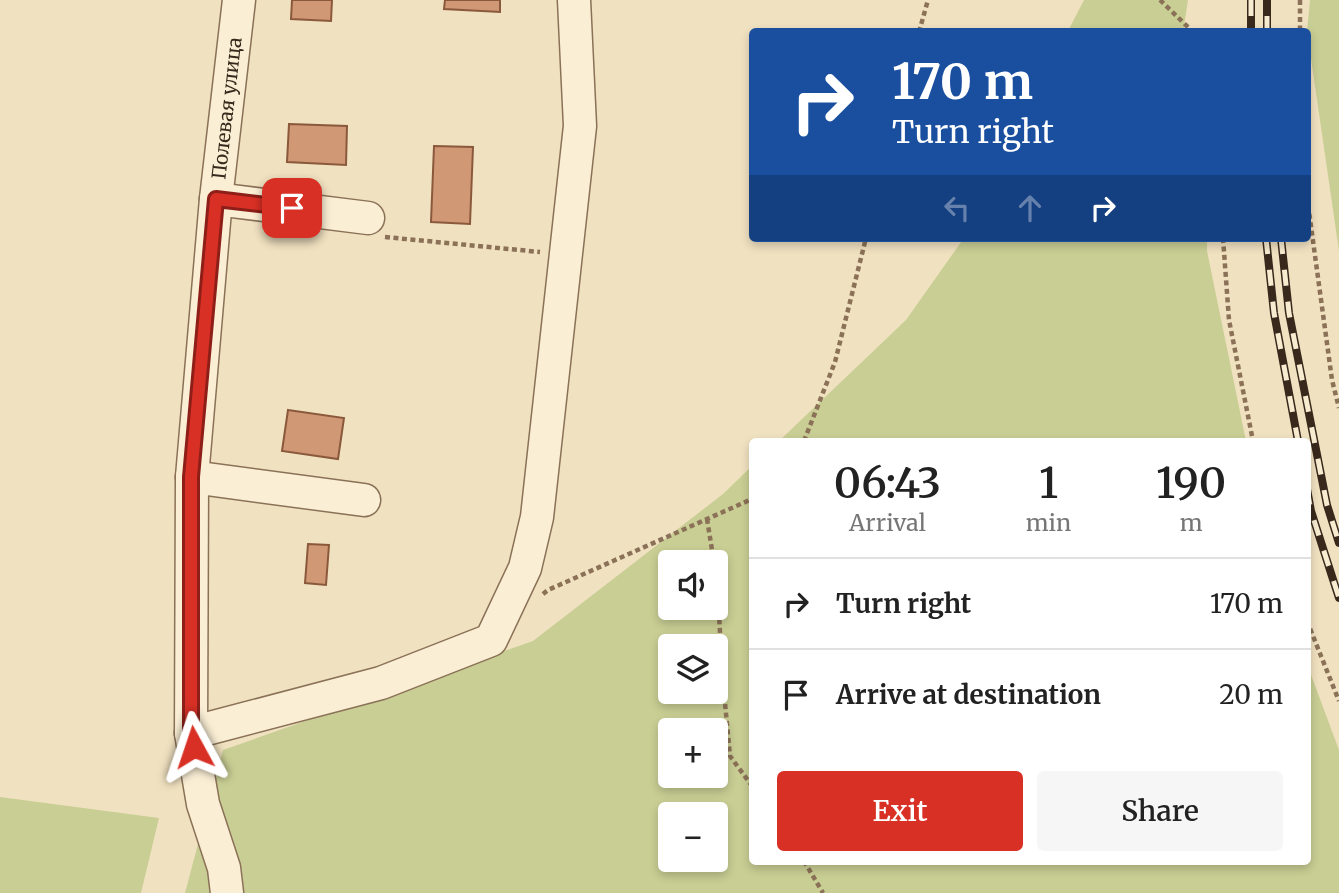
<!DOCTYPE html>
<meta charset="utf-8">
<style>
body{margin:0;font-family:Merriweather,serif;background:#f6f6f6;color:#222;height:100vh;display:flex;flex-direction:column;font-size:26px;white-space:nowrap}
*{box-sizing:border-box;margin:0}
p{font-size:23px;color:#767676}
.icon{flex:none;width:38px;height:38px;fill:none;stroke:currentColor;stroke-width:2;stroke-linecap:round;stroke-linejoin:round}
.map{position:relative;flex:1;overflow:hidden}
.drawer{position:absolute;left:749px;top:438px;width:562px;height:427px;display:flex;flex-direction:column;background:#fff;border-radius:7px;box-shadow:0 4px 10px #0003}
.drawer>*{flex:none}
.banner{position:absolute;left:749px;top:28px;width:562px;height:214px;border-radius:7px;box-shadow:0 4px 10px #0003;background:#1a4fa0;color:#fff;overflow:hidden}
.fabs{position:absolute;left:658px;top:550px;display:grid;gap:14px}
.fabs a{display:grid;place-items:center;width:70px;height:70px;border-radius:7px;background:#fff;box-shadow:0 4px 10px #0003;font-size:35px}
.pin{position:absolute;display:grid;place-items:center;width:60px;height:60px;color:#fff;margin:-30px;border-radius:14px;box-shadow:0 4px 10px #0006}
.me{position:absolute;width:77px;margin:-38px;rotate:355deg;stroke-linejoin:round;filter:drop-shadow(0 0 5px #0008)}
.turn{display:flex;align-items:center;gap:24px;height:147px;padding:0 28px;font-size:32px}
.turn .icon{width:91px;height:91px;stroke-width:2.5}
.turn b{display:block;font-size:49px;line-height:60px}
.lanes{display:flex;align-items:center;height:66px;padding:0 28px;background:#0003;justify-content:center;gap:35px;direction:ltr}
.lanes .off{opacity:.35}
.eta{display:flex;justify-content:space-evenly;align-items:center;height:119px;text-align:center}
.eta b{font-size:42px;font-weight:600;line-height:49px}
.cta{display:flex;gap:14px;margin-top:auto;padding:14px 28px}
.cta a{flex:1;height:80px;border-radius:7px;background:#d93025;color:#fff;font-size:28px;font-weight:600;line-height:80px;text-align:center}
.cta a+a{background:#f6f6f6;color:#222}
ul{padding:0;list-style:none}
li{display:flex;align-items:center;gap:21px;height:91px;padding:0 28px;border-top:2px solid #e0e0e0}
li div{flex:1}
li b{display:block;font-size:26px}
li em{font-style:normal}
.map>svg:first-child{display:block}
.green{fill:#c9ce94;fill-rule:evenodd}
.building{fill:#d09874;stroke:#8a593c;stroke-width:2}
.lines{fill:none;stroke-linecap:round;stroke-linejoin:round}
.minor-casing{stroke:#8a7157;stroke-width:35}
.path{stroke:#8a7157;stroke-width:4.5;stroke-dasharray:5 3.5;stroke-linecap:butt}
.minor{stroke:#faeed4;stroke-width:32}
.rail-casing{stroke:#39291c;stroke-width:8}
.rail{stroke:#f7ebd0;stroke-width:5;stroke-dasharray:16;stroke-linecap:butt}
.route-casing{stroke:#8d1f18;stroke-width:18}
.route{stroke:#d93025;stroke-width:12}
.labels{text-anchor:middle;stroke-width:5;stroke-linejoin:round;paint-order:stroke}
.street-label{font-size:19px;fill:#39291c;stroke:#f7ebd0}
</style>
<div class="map">
<svg width="1339" height="893" viewBox="0 0 1339 893">
<rect width="100%" height="100%" fill="#f0e1c0"/>
<g class="green">
<polygon points="1084,0 1188,0 1184,26 1186,31 1068,31"/>
<polygon points="1310,0 1339,0 1339,251 1307,31"/>
<polygon points="964,238 1207,238 1207,251 1246,441 779,441 906,320"/>
<path d="M752,466V861H1307V664L1339,750V893H185L223,750L533,641L723,494ZM670,562H716V607H670ZM670,646H716V691H670ZM670,730H716V775H670ZM670,814H716V859H670Z"/>
<polygon points="0,797 159,818 141,893 0,893"/>
</g>
<g class="building">
<polygon points="292,0 332,0 331,21 291,19"/>
<polygon points="445,0 500,0 500,12 444,9"/>
<polygon points="289,124 347,126 346,165 287,162"/>
<polygon points="434,146 473,147 470,224 431,222"/>
<polygon points="288,410 344,418 338,459 282,451"/>
<polygon points="308,544 329,545 326,585 305,583"/>
</g>
<g class="lines">
<g class="minor-casing">
<g id="minor">
<polyline points="216,199 368,218"/>
<polyline points="192,477 364,500"/>
<polyline points="191,733 381,683 491,640 525,568 537,517 580,126 574,0"/>
<path id="s1" d="M227,893L224,868L203,804L191,733L192,477L216,199L239,0"/>
</g>
</g>
<g class="path">
<polyline points="1160,0 1193,32"/>
<polyline points="1300,0 1300,32"/>
<polyline points="919,32 928,0"/>
<polyline points="1307,197 1332,380 1339,408"/>
<polyline points="385,237 540,252"/>
<polyline points="1223,238 1229,320 1253,441"/>
<polyline points="804,441 835,362 866,238"/>
<polyline points="707,519 714,562"/>
<polyline points="716,577 718,594 722,671 730,756 752,786"/>
<polyline points="543,594 548,590 752,499"/>
<polyline points="1307,621 1339,701"/>
<polyline points="804,861 823,893"/>
</g>
<use href="#minor" class="minor"/>
<g class="rail-casing">
<g id="rail">
<polyline points="1251,0 1251,32"/>
<polyline points="1267,32 1267,0"/>
<polyline points="1266,238 1274,313 1298,441"/>
<polyline points="1281,238 1289,313 1327,505 1339,543"/>
<polyline points="1307,489 1311,511 1339,598"/>
</g>
</g>
<use href="#rail" class="rail"/>
</g>
<g class="lines">
<g class="route-casing">
<polyline id="route" points="194,747 191,733 191,477 216,199 292,208"/>
</g>
<use href="#route" class="route"/>
</g>
<g class="labels">
<g class="street-label">
<text dy="7" stroke="none"><textPath href="#s1" startOffset="791">Полевая улица</textPath></text>
</g>
</g>
</svg>
<div class="fabs">
<a><svg class="icon" aria-label="sound" viewBox="0 0 24 24"><path d="M4 9h4l5-4v14l-5-4H4zM17 9q2 3 0 6"/></svg></a>
<a><svg class="icon" aria-label="layers" viewBox="0 0 24 24"><path d="M12 4l9 5-9 5-9-5zM3 14l9 5 9-5"/></svg></a>
<a>+</a>
<a>−</a>
</div>
<div class="pin" style="left:292px;top:208px;background:#d93025"><svg class="icon" aria-label="arrive" viewBox="0 0 24 24"><path d="M6 21V4h12l-3 4 3 4H6"/></svg></div>
<svg class="me" style="left:194px;top:747px" viewBox="-20 -20 40 40"><path d="M0-17L14 15 0 8-14 15z" fill="#d93025" stroke="#fff" stroke-width="4"/></svg>
<div class="banner">
<div class="turn"><svg class="icon" aria-label="right" viewBox="0 0 24 24"><path d="M7 20v-9h11M14 6l5 5-5 5"/></svg><div><b>170 m</b>Turn right</div></div>
<div class="lanes"><svg class="icon off" aria-label="left" viewBox="0 0 24 24"><path d="M17 20v-9H6M10 6l-5 5 5 5"/></svg><svg class="icon off" aria-label="ahead" viewBox="0 0 24 24"><path d="M12 20V5M6 11l6-6 6 6"/></svg><svg class="icon" aria-label="right" viewBox="0 0 24 24"><path d="M7 20v-9h11M14 6l5 5-5 5"/></svg></div>
</div>
<section class="drawer">
<div class="eta">
<div><b>06:43</b><p>Arrival</p></div>
<div><b>1</b><p>min</p></div>
<div><b>190</b><p>m</p></div>
</div>
<ul>
<li><svg class="icon" aria-label="right" viewBox="0 0 24 24"><path d="M7 20v-9h11M14 6l5 5-5 5"/></svg><div><b>Turn right</b></div><em>170 m</em></li>
<li><svg class="icon" aria-label="arrive" viewBox="0 0 24 24"><path d="M6 21V4h12l-3 4 3 4H6"/></svg><div><b>Arrive at destination</b></div><em>20 m</em></li>
</ul>
<div class="cta"><a>Exit</a><a>Share</a></div>
</section>
</div>
